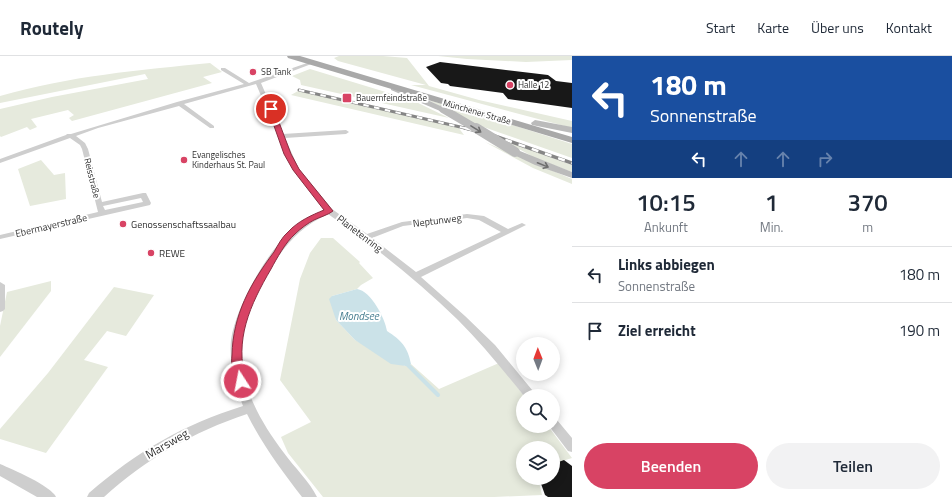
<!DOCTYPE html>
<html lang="de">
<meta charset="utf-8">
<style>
body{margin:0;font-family:"Titillium Web",sans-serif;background:#f2f2f3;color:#1f2937;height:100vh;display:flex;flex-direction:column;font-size:15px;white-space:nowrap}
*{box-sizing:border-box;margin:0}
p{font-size:13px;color:#747a83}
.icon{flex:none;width:22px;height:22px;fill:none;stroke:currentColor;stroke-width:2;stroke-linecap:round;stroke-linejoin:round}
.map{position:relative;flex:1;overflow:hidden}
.side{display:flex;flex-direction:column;background:#fff;width:380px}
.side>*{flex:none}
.hud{background:#1a4fa0;color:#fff;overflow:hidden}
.needle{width:26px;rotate:359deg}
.fabs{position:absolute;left:516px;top:281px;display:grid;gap:8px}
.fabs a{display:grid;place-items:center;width:44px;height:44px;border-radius:50%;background:#fff;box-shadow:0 2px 10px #0003;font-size:20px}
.pin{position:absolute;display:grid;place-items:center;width:34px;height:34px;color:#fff;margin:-17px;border:2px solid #fff;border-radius:50%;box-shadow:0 1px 4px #0007}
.me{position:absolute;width:44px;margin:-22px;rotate:349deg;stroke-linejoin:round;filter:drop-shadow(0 0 3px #0008)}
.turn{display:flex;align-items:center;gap:14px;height:84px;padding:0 12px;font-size:18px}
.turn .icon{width:52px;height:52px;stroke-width:2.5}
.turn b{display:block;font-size:28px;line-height:34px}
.lanes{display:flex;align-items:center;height:38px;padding:0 12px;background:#0003;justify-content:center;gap:20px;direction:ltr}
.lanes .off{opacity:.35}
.eta{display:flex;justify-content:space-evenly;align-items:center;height:68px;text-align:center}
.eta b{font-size:24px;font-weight:600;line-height:28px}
.primary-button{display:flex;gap:8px;margin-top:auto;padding:8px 12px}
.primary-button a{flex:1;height:46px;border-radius:24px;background:#d84364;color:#fff;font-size:16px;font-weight:600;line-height:46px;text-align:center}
.primary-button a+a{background:#f2f2f3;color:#1f2937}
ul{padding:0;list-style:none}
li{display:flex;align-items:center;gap:12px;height:56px;padding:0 12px;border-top:1px solid #e0e1e3}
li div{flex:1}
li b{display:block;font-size:15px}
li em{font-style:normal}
header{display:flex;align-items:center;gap:24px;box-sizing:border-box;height:56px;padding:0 20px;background:#fff;border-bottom:1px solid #e0e1e3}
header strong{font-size:19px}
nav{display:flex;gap:22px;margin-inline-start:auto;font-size:14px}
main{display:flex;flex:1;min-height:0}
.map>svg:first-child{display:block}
.green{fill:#e6eadd}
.water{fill:#cbe2e8}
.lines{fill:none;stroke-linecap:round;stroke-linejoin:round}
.stream{stroke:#cbe2e8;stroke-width:4}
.building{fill:#181818}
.minor{fill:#cecece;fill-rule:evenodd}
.secondary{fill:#bbb;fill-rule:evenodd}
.primary{fill:#a9a9a9;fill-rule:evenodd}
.rail-far1-casing{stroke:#868686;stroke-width:3}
.rail-casing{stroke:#868686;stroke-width:3.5}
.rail-far1{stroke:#fff;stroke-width:2;stroke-dasharray:5.5;stroke-linecap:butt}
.rail{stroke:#fff;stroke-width:2.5;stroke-dasharray:7;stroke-linecap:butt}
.secondary-bridge-far1{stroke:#bbb;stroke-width:8}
.secondary-bridge{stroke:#bbb;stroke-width:10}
.oneway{stroke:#6f6f6f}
.route{fill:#d84364;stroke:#8c2c41}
.poi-dot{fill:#d84364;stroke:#fff;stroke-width:1.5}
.labels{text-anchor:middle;stroke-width:4;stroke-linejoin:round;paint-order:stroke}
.far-poi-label{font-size:9px;fill:#313131;stroke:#fff;text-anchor:start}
.far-street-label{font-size:9px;fill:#313131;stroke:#fff}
.street-label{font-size:10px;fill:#313131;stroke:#fff}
.poi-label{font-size:10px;fill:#313131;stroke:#fff;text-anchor:start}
.water-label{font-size:11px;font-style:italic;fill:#447c8e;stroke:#fff}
.near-street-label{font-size:12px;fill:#313131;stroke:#fff}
</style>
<header>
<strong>Routely</strong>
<nav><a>Start</a><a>Karte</a><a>Über uns</a><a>Kontakt</a></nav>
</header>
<main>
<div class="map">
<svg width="572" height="441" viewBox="0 0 572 441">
<rect width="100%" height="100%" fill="#fff"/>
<g class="green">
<polygon points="339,0 383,0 407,2 429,30 479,44 572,65 572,72 411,29 426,29 338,5 334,2"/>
<polygon points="438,0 572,0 572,4 526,6 467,3"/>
<path d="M210,7L222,16L203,21L212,27L72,65L69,62L74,59L68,54L31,63L37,71L30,74L27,71L1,81L0,80V53L52,41L148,23L145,18L0,47V40C69,20 140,14 210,7Z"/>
<polygon points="310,13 412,44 449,62 301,29 300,24 292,20"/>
<polygon points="298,35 458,71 464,79 291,39"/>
<polygon points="428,44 478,58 572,88 572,102 475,68"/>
<polygon points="505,85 572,109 572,116 535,102"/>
<polygon points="485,86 572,123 572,128 533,112"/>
<polygon points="41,104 54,119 65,117 66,143 30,150 18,113"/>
<polygon points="321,182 333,182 360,206 359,207 373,222 361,229 357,233 332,240 336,264 355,284 405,310 411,308 439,333 499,307 524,340 523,340 523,370 548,370 572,402 553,408 553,392 523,392 523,422 538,422 542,439 494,441 323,441 288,397 281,381 311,366 280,324 300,223 310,197"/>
<polygon points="51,225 51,235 0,301 0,270 7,236"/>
<polygon points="114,231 154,239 126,280 107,275 84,304 108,311 46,397 0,383 0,373 48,317"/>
</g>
<path class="water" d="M357,233C371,235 385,262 387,275C401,284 408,291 411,308L406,310L391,308L355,284L336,264L329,243L332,240Z"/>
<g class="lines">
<polyline class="stream" points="408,309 438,339"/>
</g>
<g class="building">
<polygon points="440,6 548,19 556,25 572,27 572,52 508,43 503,37 450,30 448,28 441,27 426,11"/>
<polygon points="564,404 572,410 572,441 548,441 545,439 539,422 553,422 553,408"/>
</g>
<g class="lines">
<g class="minor">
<path d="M310,6L314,7L261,27L283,78L346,74L349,76L346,78L285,82L299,113L332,153L367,178L402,166L467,158L484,160L508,173L522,167L526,169L421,221L465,260L495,289L537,340H524C503,314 482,288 458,264C418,225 374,190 328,158C296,173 281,194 264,224C226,290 240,339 284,397C294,411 310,426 317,441H302C282,415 262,388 247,358C193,376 146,403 104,441H87L89,437C138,395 182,369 243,350C235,329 229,307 231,284C236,250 268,193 295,171C304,164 314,159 324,154L293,114L256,28L184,48L214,70V72H210L179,50L98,72L76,80L85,87L88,93L102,146L143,137H146L151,147L150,149L0,183V179L98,156L82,93L80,89L70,82L0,107V103L66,79L67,78H71L177,46L244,28L221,14V12H225L249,27ZM141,142L143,146L105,154L103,150ZM467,162L479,164L501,176L416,216L372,182L403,170Z"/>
<polygon points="0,226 5,229 5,253 3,255 0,256"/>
<polygon points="553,362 557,364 572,382 572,396 568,395 549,370 553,370"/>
<path d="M0,408C12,413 51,430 56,441H37L0,420Z"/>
</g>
<g class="secondary">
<polygon points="391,30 397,30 447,53 446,55 440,55 391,34"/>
<polygon points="535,64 572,71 572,77 532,69 531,67"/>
<polygon points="515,93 572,116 572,122 535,109 512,98 510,96 512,94"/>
</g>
<polygon class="primary" points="287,0 300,0 572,81 572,87 288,2"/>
<g class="rail-far1-casing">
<polyline id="rail-far1" points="299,34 469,73"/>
</g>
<g class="rail-casing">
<polyline id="rail" points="465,72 489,78 572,107"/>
</g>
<use href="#rail-far1" class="rail-far1"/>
<use href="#rail" class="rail"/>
<polyline class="secondary-bridge-far1" points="443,53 477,73"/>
<polyline class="secondary-bridge" points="476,72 515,96"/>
</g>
<defs><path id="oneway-shaft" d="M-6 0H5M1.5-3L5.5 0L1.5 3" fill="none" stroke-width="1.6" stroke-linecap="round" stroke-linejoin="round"/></defs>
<g class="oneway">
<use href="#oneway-shaft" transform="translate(476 73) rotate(32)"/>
<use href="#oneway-shaft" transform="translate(543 109) rotate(22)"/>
</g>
<path class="route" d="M271,51L274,53L291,98L299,113L333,155C328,159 320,161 314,164C308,167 300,173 295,178C285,187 277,202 271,213C250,249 234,284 246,325L245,328L241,330L237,328C232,319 231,309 232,299C233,259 250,228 274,196C278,189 282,181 288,176C298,165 312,159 324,154L293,114L284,98L268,53Z"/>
<g class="poi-dot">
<circle cx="253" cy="16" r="4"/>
<circle cx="510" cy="29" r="4"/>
<rect x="342" y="37" width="10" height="10" rx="2"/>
<circle cx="184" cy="104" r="4"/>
<circle cx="123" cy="168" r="4"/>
<circle cx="151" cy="197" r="4"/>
</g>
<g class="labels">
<g class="far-poi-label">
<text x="261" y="19">SB Tank</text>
<text x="518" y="32">Halle 12</text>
<text x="356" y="45">Bauernfeindstraße</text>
<text x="192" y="102">Evangelisches<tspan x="192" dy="10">Kinderhaus St. Paul</tspan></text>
</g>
<g class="far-street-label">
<text transform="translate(477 56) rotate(16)" y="3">Münchener Straße</text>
<text transform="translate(92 122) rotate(76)" y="3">Reisstraße</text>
</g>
<g class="street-label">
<text transform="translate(437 164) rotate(-7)" y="4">Neptunweg</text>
<text transform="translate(51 169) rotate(-13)" y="4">Ebermayerstraße</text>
<text transform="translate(360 177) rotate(37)" y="4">Planetenring</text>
</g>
<g class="poi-label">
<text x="131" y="172">Genossenschaftssaalbau</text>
<text x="159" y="201">REWE</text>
</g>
<g class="water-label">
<text x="359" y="264">Mondsee</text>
</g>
<g class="near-street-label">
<text transform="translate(167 388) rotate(-30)" y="4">Marsweg</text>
</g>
</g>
</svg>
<div class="fabs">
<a><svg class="needle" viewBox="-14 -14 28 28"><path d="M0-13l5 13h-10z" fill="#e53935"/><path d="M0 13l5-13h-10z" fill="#747a83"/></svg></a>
<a><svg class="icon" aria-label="search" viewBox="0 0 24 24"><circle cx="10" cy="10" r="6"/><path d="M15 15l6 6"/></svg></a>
<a><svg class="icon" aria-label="layers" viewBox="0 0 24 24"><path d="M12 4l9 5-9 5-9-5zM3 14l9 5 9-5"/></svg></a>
</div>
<div class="pin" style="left:271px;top:53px;background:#d93025"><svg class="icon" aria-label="arrive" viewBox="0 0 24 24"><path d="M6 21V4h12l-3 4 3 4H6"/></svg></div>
<svg class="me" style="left:241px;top:325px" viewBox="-20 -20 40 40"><circle r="17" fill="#d84364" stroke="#fff" stroke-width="3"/><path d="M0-11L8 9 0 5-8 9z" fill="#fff"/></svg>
</div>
<section class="side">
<div class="hud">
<div class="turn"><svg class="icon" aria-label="left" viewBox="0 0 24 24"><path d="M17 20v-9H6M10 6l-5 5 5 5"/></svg><div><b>180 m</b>Sonnenstraße</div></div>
<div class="lanes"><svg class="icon" aria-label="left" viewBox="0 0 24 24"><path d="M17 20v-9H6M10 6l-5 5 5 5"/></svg><svg class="icon off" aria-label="ahead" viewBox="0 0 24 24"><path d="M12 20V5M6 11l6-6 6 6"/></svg><svg class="icon off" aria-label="ahead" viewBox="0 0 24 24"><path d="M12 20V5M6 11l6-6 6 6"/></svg><svg class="icon off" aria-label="right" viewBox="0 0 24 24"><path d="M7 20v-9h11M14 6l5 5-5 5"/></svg></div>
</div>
<div class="eta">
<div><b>10:15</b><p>Ankunft</p></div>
<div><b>1</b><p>Min.</p></div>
<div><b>370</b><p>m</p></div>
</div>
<ul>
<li><svg class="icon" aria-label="left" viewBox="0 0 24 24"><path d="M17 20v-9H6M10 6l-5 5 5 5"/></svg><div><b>Links abbiegen</b><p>Sonnenstraße</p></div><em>180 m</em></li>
<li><svg class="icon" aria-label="arrive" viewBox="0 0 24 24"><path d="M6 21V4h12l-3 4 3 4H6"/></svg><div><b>Ziel erreicht</b></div><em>190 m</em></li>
</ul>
<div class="primary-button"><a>Beenden</a><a>Teilen</a></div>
</section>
</main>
